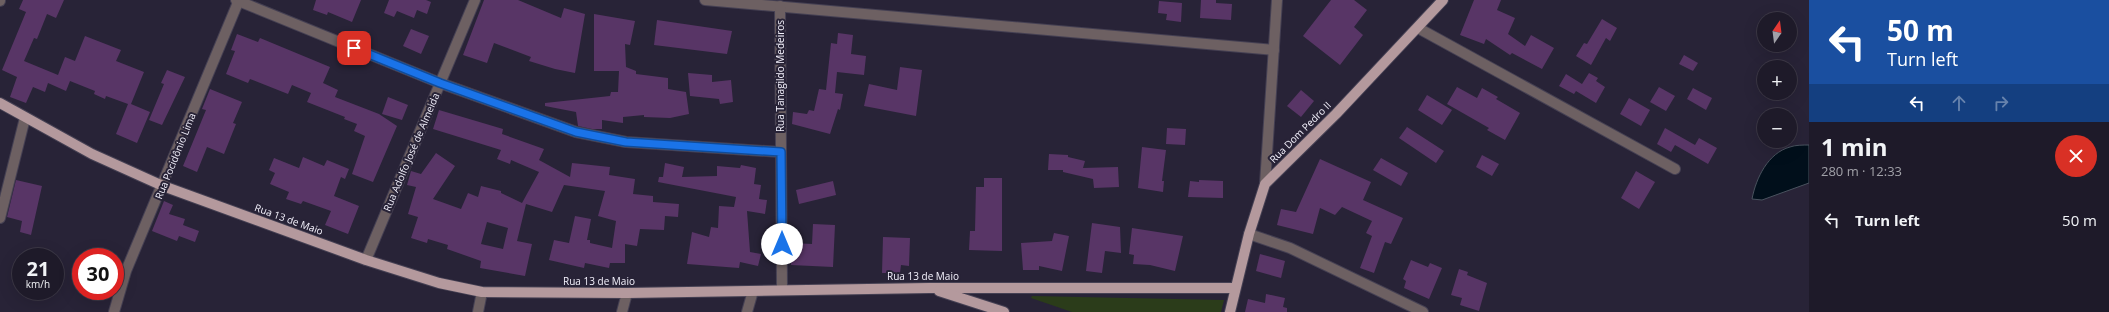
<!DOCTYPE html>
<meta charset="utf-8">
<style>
body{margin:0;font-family:"Open Sans",sans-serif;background:#262331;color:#f1f3f6;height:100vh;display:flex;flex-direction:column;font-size:15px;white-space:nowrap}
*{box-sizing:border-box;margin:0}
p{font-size:13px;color:#a1a1a8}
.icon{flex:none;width:22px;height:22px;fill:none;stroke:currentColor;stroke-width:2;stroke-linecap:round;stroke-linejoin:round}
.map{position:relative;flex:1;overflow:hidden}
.drawer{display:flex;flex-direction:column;background:#1e1a29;width:300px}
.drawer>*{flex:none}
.top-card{background:#1a4fa0;color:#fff;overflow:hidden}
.needle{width:26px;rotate:14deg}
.buttons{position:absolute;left:1757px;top:12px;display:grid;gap:8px}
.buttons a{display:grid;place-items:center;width:40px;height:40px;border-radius:50%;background:#1e1a29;box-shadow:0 4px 16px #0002,0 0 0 1px #3c3846;font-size:20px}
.speed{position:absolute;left:12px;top:248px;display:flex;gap:8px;font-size:20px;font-weight:700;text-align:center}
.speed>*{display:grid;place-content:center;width:52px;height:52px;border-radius:50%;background:#1e1a29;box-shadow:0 4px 16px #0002,0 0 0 1px #3c3846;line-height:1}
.speed small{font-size:10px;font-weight:400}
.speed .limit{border:6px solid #d22;background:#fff;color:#111}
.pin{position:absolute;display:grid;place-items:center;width:34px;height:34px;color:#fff;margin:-17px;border-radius:8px;box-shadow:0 2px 6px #0006}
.me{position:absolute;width:44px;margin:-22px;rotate:0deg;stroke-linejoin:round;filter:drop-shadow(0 0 3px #0008)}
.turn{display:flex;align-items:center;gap:14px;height:84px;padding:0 12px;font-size:18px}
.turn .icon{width:52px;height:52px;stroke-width:2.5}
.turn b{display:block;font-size:28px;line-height:34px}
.lanes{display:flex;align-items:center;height:38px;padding:0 12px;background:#0003;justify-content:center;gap:20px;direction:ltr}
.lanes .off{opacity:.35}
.round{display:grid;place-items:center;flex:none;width:42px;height:42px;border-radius:21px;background:#262331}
.headline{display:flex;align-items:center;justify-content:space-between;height:68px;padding:0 12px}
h1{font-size:24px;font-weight:700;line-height:30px}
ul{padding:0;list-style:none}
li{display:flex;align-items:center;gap:12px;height:60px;padding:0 12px}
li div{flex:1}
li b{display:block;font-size:15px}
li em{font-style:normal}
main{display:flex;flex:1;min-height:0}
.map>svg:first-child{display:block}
.green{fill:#2b3c1a}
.water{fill:#010f1b;stroke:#4a535f}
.building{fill:#583566;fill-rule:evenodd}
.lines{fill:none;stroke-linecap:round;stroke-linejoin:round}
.minor-casing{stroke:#454053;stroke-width:12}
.major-casing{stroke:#454053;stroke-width:12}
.minor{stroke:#6d6062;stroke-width:10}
.major{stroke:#b4999d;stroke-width:10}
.route-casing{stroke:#114b97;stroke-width:10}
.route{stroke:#1a73e8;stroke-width:7}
.labels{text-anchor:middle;stroke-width:4;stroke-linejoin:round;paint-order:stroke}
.street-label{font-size:10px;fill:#f4f2fd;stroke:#282337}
</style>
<main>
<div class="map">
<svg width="1809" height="312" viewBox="0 0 1809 312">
<rect width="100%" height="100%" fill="#282337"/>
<polygon class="green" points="1032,296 1224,300 1221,312 1072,312 1031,298"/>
<path class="water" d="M1809,145V183L1762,200L1752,199C1756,178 1768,153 1790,147C1795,145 1803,145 1809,145Z"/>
<g class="building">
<polygon points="23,0 64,0 56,18 47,14 37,39 34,38 24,61 58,75 65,57 75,61 85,36 121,50 116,61 144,72 131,104 150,112 137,143 116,134 128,104 106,96 105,99 94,94 95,91 70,81 66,91 48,83 45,92 33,87 26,103 10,97 17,77 2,70 26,12 19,9"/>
<polygon points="316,0 361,0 352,22 328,12 327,15 313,10"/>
<polygon points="389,0 426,0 431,2 427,14 417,10 414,18 397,11 394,17 384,13"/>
<polygon points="484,0 518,0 561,18 564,8 585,14 575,73 555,69 529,61 531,57 494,43 487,63 463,55"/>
<polygon points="1201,0 1216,0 1216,3 1232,4 1231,20 1200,18"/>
<polygon points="1331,0 1354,0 1367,10 1354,27 1363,35 1340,65 1303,36"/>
<polygon points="1474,0 1501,0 1497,10 1515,18 1508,34 1525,46 1531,35 1554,48 1542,69 1512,53 1510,55 1486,39 1484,44 1460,35"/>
<polygon points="1159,1 1182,3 1181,22 1166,20 1167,14 1158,13"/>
<polygon points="594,14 635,21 630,45 625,44 626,67 636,71 636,74 668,78 668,89 686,92 689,114 670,118 644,117 644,115 623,117 623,123 602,120 602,129 592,129 578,126 576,112 545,106 545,103 610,96 611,92 618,92 619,71 594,71"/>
<polygon points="1602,19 1617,28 1610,41 1606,38 1591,65 1576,56 1584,43 1587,44"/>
<polygon points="657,20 732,31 727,54 654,45"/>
<polygon points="411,29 429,36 421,54 403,46"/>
<polygon points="838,33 853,35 851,54 866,56 864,75 837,72 835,93 843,94 840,110 838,109 830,134 792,124 793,112 807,114 809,110 814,111 819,89 826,90 831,43 837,44"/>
<polygon points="237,34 258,42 260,38 330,67 323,83 338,90 335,97 379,114 397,126 373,182 352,174 365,136 354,131 357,124 344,119 345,117 307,102 311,93 292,85 288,94 250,79 248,83 226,74 235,51 231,50"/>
<polygon points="1684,55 1698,63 1693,71 1679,64"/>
<polygon points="900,67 922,70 916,116 864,106 869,84 897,90"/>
<polygon points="167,70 185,77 162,125 149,120 164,84 161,83"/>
<polygon points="688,73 712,75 712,82 731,80 733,102 720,104 719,99 690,96"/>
<polygon points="1589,73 1598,78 1596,81 1605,87 1596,103 1576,91 1574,94 1559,86 1566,74 1582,84"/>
<polygon points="1457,87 1477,98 1482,88 1498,97 1496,99 1520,113 1505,140 1487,130 1489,128 1447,104"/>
<polygon points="1659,87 1675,96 1666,111 1650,102"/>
<polygon points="1693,88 1712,98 1706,110 1687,99"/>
<polygon points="210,89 242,102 233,123 236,124 224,154 207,147 197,172 183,166 206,110 202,109"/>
<polygon points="1301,90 1314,101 1301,117 1287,106"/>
<polygon points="1427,95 1452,110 1442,125 1418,110"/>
<polygon points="388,97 408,105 402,120 382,114"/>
<polygon points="1629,98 1650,110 1641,126 1620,114"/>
<path d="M439,110L503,129L502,134L544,149L539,160L570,177L572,163L610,167L609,175L635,179L633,194L653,196V202L679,204L678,217L665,216L664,230L640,229L637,246L625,244V263H610L609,268L585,263L584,268L549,260L554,240L569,243L575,216L591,219L587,240H590V243L612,248L616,221L598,216L605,191L564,185L552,212L526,204L517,241L532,244L525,276L480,268L481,261L447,249L448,245L428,239L427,243L411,238L418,217L408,214L416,187L407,185L411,171L421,174L436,153L455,166L433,199L461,209L468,193L478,197L481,186L501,191V193L522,203L539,172L511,160L510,164L497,159L501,150L433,129ZM487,222L508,228L503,249L481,244Z"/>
<polygon points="1407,127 1444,151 1436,163 1399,138"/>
<polygon points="1167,128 1186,129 1185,145 1166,144"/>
<polygon points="1665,128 1695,145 1699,138 1717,148 1708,164 1675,145 1671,152 1657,144"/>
<polygon points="1142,147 1166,150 1162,181 1164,181 1163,192 1138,188"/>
<polygon points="1049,154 1068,155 1068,157 1085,161 1083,168 1118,167 1119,187 1094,188 1093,179 1063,172 1063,170 1048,170"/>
<polygon points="1482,155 1499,164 1492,176 1476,167"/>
<polygon points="303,157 324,166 327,160 349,169 345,179 341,177 334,196 359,206 348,234 325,225 331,211 303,201 301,204 286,199 289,192 270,184 275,173 269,170 274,158 299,168"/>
<polygon points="1381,158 1408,173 1401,186 1373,170"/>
<polygon points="1320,159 1371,182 1363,200 1403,218 1391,244 1385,242 1374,273 1360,268 1372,236 1366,233 1372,221 1342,207 1335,215 1320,208 1313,234 1277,225 1281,209 1296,212"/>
<polygon points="665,163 684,167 682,177 717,176 717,166 740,168 741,165 756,168 754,184 761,185 759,199 767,200 765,214 747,211 750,252 761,254 758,266 740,262 739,268 687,264 692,232 709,237 711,227 718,228 719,206 734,207 736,197 658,182 659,177 663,177"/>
<polygon points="1636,171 1655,182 1639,209 1621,198"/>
<polygon points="984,178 1002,178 1002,251 969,250 970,231 975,231 976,187 984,187"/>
<polygon points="16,180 42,186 31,235 20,232 22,221 7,217"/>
<polygon points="1199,180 1223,181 1223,198 1188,197 1190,181 1199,182"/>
<polygon points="833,181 836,195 799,204 796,190"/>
<polygon points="164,201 173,205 169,214 185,219 183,225 199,231 195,242 179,236 177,241 152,231"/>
<polygon points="1092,223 1120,227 1121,253 1105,251 1102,273 1086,271"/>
<polygon points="813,224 835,225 833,267 791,265 792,243 812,244"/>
<polygon points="1132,228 1183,236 1175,271 1150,265 1133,264 1134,255 1129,254"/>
<polygon points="1054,233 1069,236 1062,271 1039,266 1039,270 1023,270 1021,243 1052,241"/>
<polygon points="883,237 910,238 909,266 901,265 900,273 882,273"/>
<polygon points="1260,254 1285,261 1281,278 1256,271"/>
<polygon points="1411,260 1428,267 1430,263 1442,268 1429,299 1404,288 1406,281 1403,279"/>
<polygon points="1459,269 1468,272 1467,275 1487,283 1479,311 1460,305 1462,298 1451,295"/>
<polygon points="1266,294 1285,298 1283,307 1287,308 1287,312 1245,312 1248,299 1265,303"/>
</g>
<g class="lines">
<g class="minor-casing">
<g id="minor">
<polyline points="236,0 440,83 576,132 626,142 781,152"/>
<polyline points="705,0 1274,50"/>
<polyline points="0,1 0,0"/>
<polyline points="780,6 782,290"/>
<polyline points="1418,28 1675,169"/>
<polyline points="1265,184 1277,0"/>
<polyline points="0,218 25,118"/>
<polyline points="1249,234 1290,248 1423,312"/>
<polyline points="366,260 475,0"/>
<polyline points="114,312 126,271 239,0"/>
<polyline points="478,312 482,292"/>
<polyline points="622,312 627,293"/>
<polyline points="747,312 753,291"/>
</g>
</g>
<g class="major-casing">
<g id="major">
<polyline points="0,103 92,154 163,186 366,260 439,283 482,292 627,293 929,288 1235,288"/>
<polyline points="939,291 1004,312"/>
<polyline points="1230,312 1249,234 1265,184 1336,114 1443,0"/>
</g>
</g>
<use href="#minor" class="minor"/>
<use href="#major" class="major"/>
</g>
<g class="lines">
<g class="route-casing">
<polyline id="route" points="354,48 440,83 576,132 626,142 781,152 782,244"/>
</g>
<use href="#route" class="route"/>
</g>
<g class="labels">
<g class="street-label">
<text transform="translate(780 76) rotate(-90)" y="4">Rua Tanagildo Medeiros</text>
<text transform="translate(1300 132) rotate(-45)" y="4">Rua Dom Pedro II</text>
<text transform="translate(411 152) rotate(-67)" y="4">Rua Adolfo José de Almeida</text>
<text transform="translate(175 156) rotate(-68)" y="4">Rua Pocidônio Lima</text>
<text transform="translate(289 219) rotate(20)" y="4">Rua 13 de Maio</text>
<text x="923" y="280">Rua 13 de Maio</text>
<text x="599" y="285">Rua 13 de Maio</text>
</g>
</g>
</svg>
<div class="buttons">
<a><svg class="needle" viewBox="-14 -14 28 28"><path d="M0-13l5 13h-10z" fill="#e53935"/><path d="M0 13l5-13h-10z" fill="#a1a1a8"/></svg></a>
<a>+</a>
<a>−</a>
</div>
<div class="speed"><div>21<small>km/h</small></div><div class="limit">30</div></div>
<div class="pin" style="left:354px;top:48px;background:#d93025"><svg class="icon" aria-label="arrive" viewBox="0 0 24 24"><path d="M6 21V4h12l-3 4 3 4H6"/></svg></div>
<svg class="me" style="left:782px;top:244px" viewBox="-20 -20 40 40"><circle r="19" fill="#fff"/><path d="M0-13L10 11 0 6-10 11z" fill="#1a73e8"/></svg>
</div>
<section class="drawer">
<div class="top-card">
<div class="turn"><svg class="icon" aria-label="left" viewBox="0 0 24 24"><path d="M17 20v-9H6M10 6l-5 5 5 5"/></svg><div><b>50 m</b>Turn left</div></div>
<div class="lanes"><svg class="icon" aria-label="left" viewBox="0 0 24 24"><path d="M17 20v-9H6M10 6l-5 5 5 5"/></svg><svg class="icon off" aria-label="ahead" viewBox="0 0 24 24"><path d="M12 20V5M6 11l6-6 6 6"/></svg><svg class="icon off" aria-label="right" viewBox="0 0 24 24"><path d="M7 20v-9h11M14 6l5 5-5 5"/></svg></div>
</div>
<div class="headline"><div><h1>1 min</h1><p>280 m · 12:33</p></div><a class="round" style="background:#d93025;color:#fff"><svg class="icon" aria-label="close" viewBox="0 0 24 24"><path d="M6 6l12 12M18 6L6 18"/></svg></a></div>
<ul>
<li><svg class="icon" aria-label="left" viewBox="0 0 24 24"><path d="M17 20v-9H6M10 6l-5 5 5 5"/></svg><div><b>Turn left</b></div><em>50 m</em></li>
</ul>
</section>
</main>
